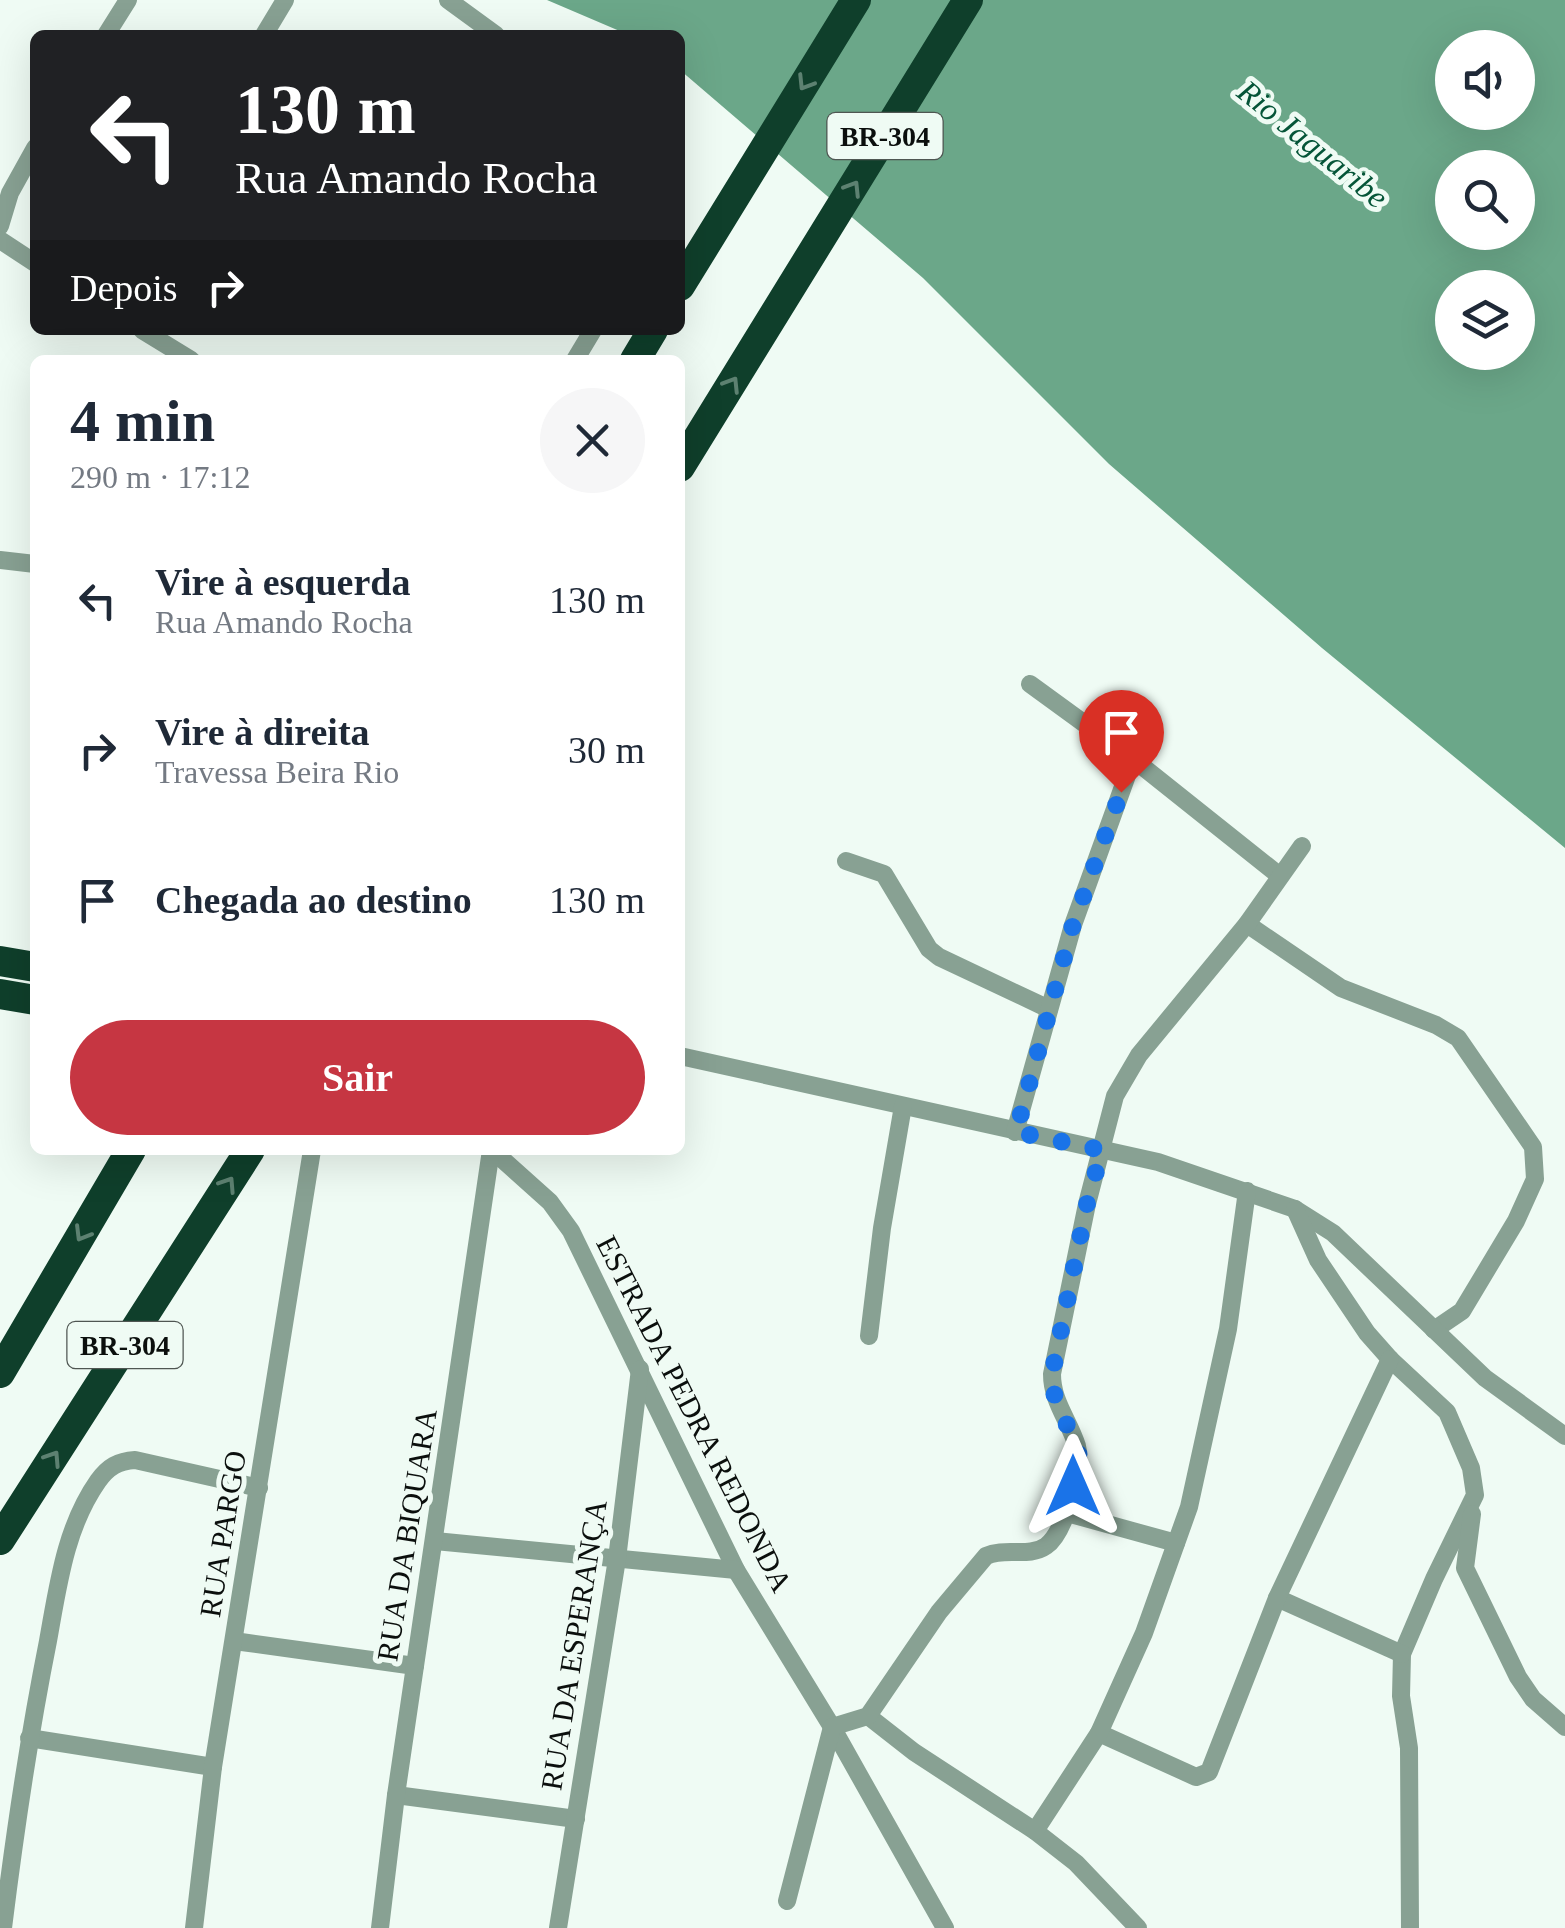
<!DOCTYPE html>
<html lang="pt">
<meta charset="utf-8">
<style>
body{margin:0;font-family:Georgia,serif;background:#f6f6f7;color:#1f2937;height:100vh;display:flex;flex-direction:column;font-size:38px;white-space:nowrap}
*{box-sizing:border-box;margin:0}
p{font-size:32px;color:#747a83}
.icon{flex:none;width:55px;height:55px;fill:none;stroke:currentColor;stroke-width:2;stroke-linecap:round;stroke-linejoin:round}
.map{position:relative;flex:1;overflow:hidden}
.side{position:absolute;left:30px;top:355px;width:655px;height:800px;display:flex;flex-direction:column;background:#fff;border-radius:15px;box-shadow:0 10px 40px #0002}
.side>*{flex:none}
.guide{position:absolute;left:30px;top:30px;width:655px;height:305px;border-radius:15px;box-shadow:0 10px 40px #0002;background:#202124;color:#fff;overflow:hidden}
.controls{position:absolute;left:1435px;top:30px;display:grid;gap:20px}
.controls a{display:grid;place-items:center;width:100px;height:100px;border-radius:50%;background:#fff;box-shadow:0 10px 40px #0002;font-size:50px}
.pin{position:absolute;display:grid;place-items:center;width:85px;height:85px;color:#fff;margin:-102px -42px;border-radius:50% 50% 50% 0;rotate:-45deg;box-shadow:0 0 10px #0007}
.pin .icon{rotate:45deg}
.me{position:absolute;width:110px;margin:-55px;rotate:0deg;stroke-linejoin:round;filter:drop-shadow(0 0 8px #0008)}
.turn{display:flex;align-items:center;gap:35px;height:210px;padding:0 40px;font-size:45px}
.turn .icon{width:130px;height:130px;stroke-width:2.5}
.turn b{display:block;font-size:70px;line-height:85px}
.then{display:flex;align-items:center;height:95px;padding:0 40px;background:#0003;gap:20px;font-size:38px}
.round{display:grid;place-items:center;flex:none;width:105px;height:105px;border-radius:52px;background:#f6f6f7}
.overview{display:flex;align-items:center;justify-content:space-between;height:170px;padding:0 40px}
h1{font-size:60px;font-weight:800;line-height:75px}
.action{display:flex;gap:20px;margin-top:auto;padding:20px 40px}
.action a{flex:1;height:115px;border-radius:60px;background:#c63642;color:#fff;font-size:40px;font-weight:800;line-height:115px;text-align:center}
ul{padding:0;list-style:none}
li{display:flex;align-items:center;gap:30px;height:150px;padding:0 40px}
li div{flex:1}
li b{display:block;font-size:38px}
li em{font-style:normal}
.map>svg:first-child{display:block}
.water{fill:#6ba789;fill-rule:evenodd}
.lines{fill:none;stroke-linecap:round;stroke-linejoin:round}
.street{stroke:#88a193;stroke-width:18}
.highway{stroke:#0f3f2b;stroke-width:30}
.oneway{stroke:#5d8171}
.route{stroke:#1a73e8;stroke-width:18;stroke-dasharray:0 32.4}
.labels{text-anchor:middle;stroke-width:10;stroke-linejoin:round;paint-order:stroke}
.shield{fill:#effbf4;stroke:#4f5652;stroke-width:2.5}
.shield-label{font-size:28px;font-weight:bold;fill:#0b0f0d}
.street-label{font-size:30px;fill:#0b0f0d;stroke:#effbf4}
.water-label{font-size:32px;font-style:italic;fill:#055538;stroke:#effbf4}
</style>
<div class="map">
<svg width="1565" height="1928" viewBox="0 0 1565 1928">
<rect width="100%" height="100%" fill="#effbf4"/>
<path class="water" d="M547,0H1565V848L1322,648L1109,464L923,278L680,70V35H629ZM1452,48H1518V112H1452ZM1452,168H1518V232H1452ZM1452,288H1518V352H1452Z"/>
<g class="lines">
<g class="street">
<polyline points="448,0 496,35"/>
<polyline points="106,35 128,0"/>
<polyline points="264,35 285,0"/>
<polyline points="0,226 10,193 35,148"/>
<polyline points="0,240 35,263"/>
<polyline points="142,330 191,360"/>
<polyline points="575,360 593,330"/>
<polyline points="0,560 35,564"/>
<polyline points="1030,684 1133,759 1280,876"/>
<polyline points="846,861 884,874 929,949 939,957 1049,1009"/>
<polyline points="1247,924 1341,988 1436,1025 1458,1038 1533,1147 1535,1179 1516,1221 1462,1311 1434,1330"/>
<polyline points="680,1056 1158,1162 1295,1209 1333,1233 1485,1378 1565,1436"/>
<polyline points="1015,1132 1073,925 1133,759"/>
<polyline points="492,1150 550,1202 571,1231 736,1570 832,1727 945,1928"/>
<polyline points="1295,1209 1318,1260 1367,1333 1390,1359 1447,1412 1471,1468 1475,1495 1434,1579 1402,1654 1401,1696 1409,1748 1410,1928"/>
<polyline points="869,1336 882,1228 903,1106"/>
<polyline points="1067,1513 1176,1543"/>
<polyline points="1472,1514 1465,1568 1518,1677 1533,1699 1565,1727"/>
<polyline points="435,1541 736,1570"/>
<polyline points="1277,1598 1402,1654"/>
<polyline points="234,1641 415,1666"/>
<polyline points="868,1716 914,1752 1035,1831 1076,1863 1138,1928"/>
<polyline points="1099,1733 1196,1777 1209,1772 1277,1598 1390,1359"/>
<polyline points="29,1738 213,1767"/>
<polyline points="396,1795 576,1819"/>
<polyline points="1035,1831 1099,1733 1144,1633 1189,1507 1228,1329 1247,1191"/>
<path d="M787,1901L832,1727L868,1716L939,1612L986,1556C1005,1547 1029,1558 1046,1546C1065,1533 1083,1468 1077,1446C1069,1420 1052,1402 1052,1374L1087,1204L1115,1096L1139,1055L1247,924L1302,846"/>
<path d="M3,1928C15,1831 29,1736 48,1641C58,1586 65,1528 98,1481C108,1467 118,1461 135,1460L259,1488"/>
<polyline points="194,1928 213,1767 312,1150"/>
<polyline points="380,1928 396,1795 491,1150"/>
<polyline points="558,1928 617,1559 640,1369"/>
</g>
<g class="highway">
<polyline points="680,286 856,0"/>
<polyline points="635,360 653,330"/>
<polyline points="680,467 968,0"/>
<polyline points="0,961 35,967"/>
<polyline points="0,994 35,1000"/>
<polyline points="0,1373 131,1150"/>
<polyline points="0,1540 250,1150"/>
</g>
</g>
<defs><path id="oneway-chevron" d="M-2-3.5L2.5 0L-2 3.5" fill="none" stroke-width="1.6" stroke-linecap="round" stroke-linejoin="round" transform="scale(2.5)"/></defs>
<g class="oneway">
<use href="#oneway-chevron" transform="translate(805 83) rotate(122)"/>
<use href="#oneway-chevron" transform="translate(853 188) rotate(-58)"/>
<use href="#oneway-chevron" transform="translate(732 384) rotate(-58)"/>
<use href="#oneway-chevron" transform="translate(228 1184) rotate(-57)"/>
<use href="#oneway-chevron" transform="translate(82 1234) rotate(121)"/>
<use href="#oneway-chevron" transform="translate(53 1458) rotate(-57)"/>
</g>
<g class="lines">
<polyline class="route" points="1073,1486 1079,1451 1055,1399 1052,1374 1087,1204 1102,1150 1016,1132 1073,925 1121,792"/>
</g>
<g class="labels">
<g class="shield">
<rect x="827.5" y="113" width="115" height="46" rx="8"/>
<rect x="67.5" y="1322" width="115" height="46" rx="8"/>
</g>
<g class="shield-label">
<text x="885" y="146">BR-304</text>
<text x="125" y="1355">BR-304</text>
</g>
<g class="street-label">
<text transform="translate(694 1414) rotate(63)" y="10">ESTRADA PEDRA REDONDA</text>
<text transform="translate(223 1534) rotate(-81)" y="10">RUA PARGO</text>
<text transform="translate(407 1535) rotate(-81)" y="10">RUA DA BIQUARA</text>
<text transform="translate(574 1645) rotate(-81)" y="10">RUA DA ESPERANÇA</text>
</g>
<g class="water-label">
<text transform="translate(1313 144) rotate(39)" y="11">Rio Jaguaribe</text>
</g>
</g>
</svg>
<div class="controls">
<a><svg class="icon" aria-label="sound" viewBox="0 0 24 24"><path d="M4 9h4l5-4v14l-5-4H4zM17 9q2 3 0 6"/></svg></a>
<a><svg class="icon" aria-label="search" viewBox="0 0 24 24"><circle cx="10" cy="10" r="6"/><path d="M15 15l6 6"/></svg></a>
<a><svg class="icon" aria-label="layers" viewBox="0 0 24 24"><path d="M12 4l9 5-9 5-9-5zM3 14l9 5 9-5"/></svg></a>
</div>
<div class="pin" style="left:1121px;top:792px;background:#d93025"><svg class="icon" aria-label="arrive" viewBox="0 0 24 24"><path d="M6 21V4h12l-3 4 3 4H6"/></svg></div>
<svg class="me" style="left:1073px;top:1486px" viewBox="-20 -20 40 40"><path d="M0-17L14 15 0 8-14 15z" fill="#1a73e8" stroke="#fff" stroke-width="4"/></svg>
<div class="guide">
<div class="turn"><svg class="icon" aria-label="left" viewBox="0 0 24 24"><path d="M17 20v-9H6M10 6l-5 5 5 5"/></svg><div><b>130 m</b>Rua Amando Rocha</div></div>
<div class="then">Depois<svg class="icon" aria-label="right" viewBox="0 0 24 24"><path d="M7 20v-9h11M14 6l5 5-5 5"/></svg></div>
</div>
<section class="side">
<div class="overview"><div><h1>4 min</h1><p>290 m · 17:12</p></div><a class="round"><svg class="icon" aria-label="close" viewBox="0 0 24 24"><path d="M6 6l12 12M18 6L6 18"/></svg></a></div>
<ul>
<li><svg class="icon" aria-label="left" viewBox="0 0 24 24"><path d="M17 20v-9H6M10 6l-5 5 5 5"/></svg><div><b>Vire à esquerda</b><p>Rua Amando Rocha</p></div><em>130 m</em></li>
<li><svg class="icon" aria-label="right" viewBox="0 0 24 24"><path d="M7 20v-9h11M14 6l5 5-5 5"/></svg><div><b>Vire à direita</b><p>Travessa Beira Rio</p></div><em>30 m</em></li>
<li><svg class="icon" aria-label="arrive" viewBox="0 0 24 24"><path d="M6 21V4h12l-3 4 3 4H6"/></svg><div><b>Chegada ao destino</b></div><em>130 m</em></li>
</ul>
<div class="action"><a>Sair</a></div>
</section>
</div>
